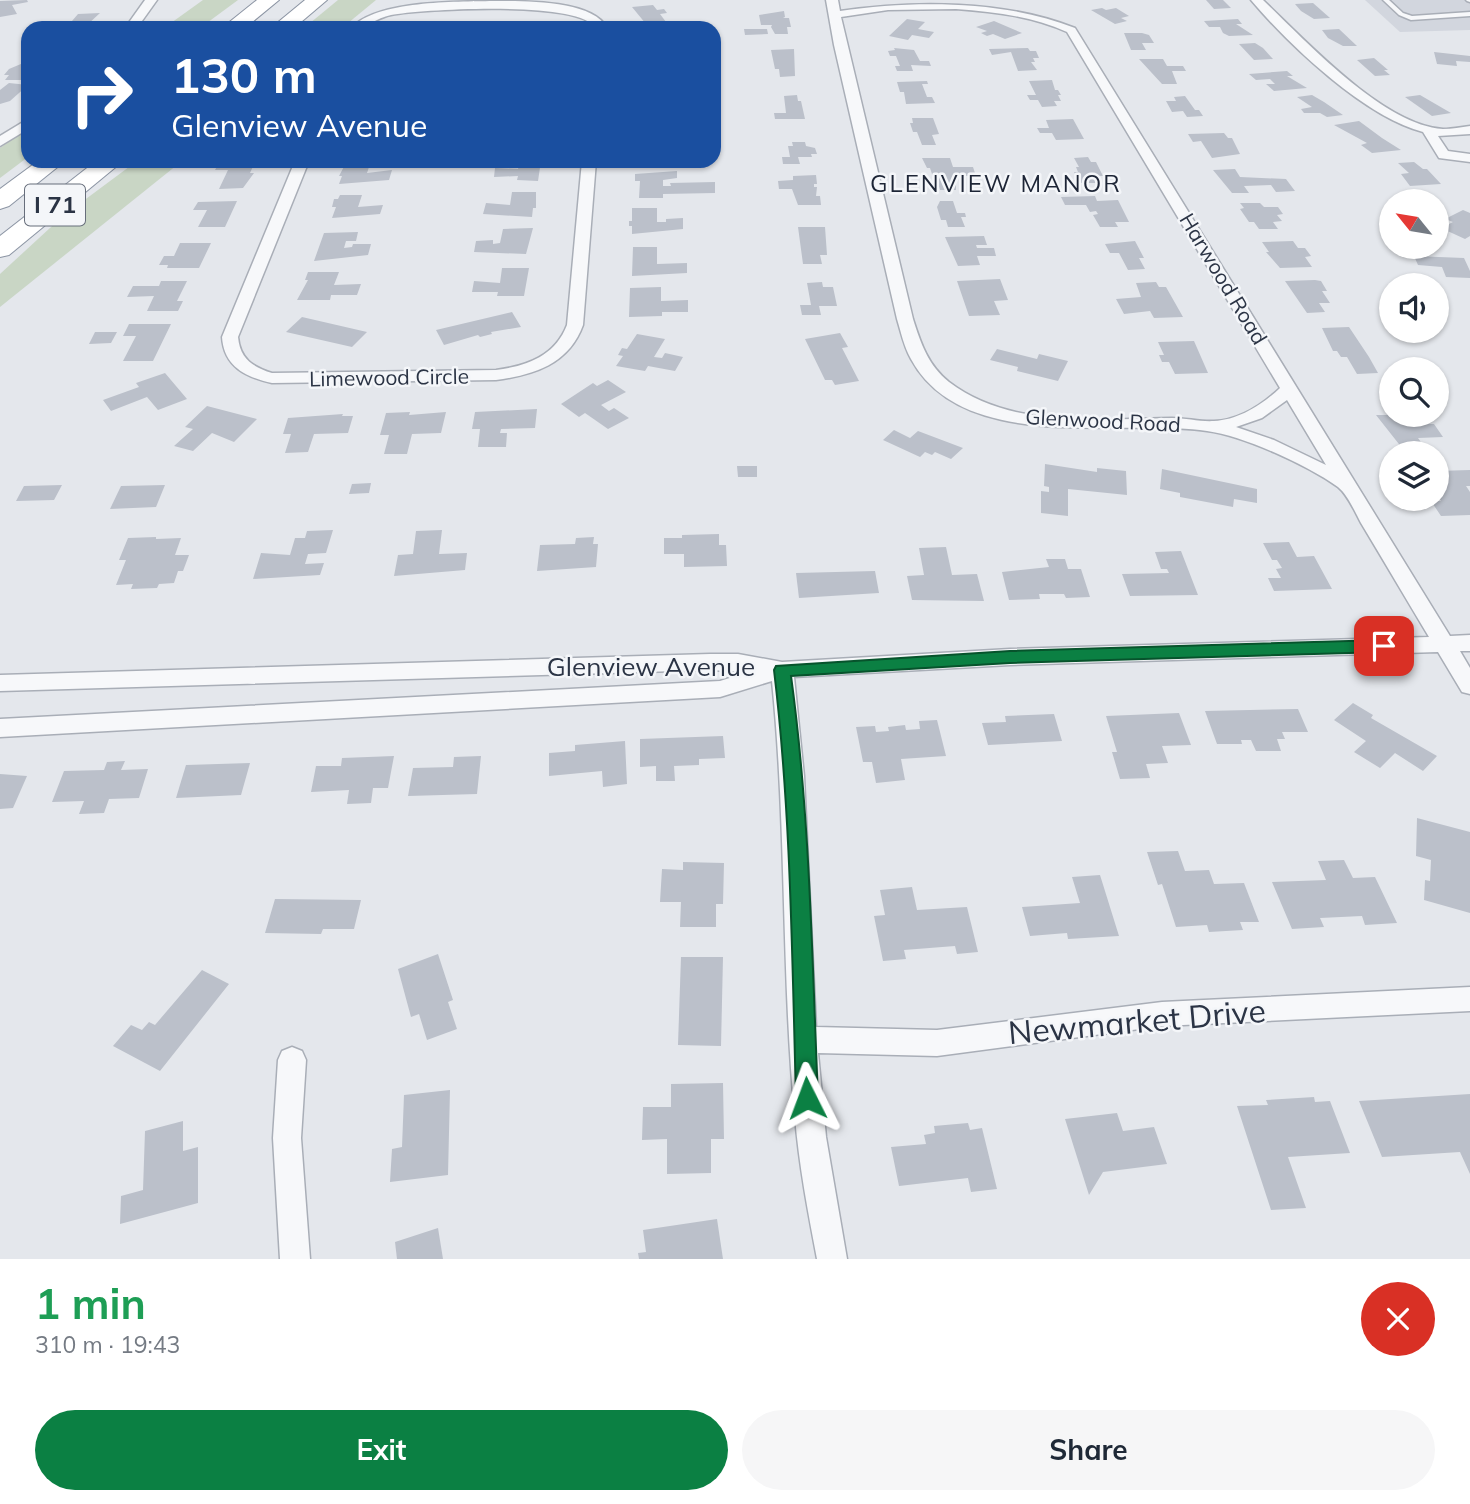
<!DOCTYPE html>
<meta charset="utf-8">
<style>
body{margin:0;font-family:Mulish,sans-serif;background:#f6f6f7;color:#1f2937;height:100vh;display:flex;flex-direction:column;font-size:26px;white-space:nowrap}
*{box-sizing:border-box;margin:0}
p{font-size:23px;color:#747a83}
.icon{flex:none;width:38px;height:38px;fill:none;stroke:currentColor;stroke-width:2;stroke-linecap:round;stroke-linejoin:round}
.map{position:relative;height:1259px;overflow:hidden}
.details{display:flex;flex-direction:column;background:#fff;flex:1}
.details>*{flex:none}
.guide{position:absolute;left:21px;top:21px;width:700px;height:147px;border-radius:21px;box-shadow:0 2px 5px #0004;background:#1a4fa0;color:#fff;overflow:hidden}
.needle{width:46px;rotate:300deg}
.tools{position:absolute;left:1379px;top:189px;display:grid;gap:14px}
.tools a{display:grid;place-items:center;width:70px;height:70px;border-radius:50%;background:#fff;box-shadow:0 2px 5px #0004;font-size:35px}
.pin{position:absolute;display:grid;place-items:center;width:60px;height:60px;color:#fff;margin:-30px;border-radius:14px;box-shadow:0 4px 10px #0006}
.me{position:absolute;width:77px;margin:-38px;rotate:357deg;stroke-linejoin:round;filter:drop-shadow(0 0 5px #0008)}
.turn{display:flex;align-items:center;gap:24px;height:147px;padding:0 35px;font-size:32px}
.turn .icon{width:91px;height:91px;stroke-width:2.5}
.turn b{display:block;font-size:49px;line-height:60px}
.round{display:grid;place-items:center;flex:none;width:74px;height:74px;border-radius:37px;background:#f6f6f7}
.headline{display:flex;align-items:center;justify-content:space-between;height:119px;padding:0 35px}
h1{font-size:42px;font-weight:700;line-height:52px;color:#1e9e55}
.button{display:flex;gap:14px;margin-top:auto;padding:14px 35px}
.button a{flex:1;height:80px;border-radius:42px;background:#0b8043;color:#fff;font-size:28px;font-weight:700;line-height:80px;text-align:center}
.button a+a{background:#f6f6f7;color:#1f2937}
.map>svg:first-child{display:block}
.built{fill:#d2d6de}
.green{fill:#c9d6c5}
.building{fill:#bbc0ca}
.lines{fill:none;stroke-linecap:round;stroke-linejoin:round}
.lane-casing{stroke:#a9aeb7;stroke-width:3}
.street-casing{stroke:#a9aeb7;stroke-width:3}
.highway-casing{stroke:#8b94a3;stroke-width:2}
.lane{fill:#f7f8fa;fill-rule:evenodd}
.street{fill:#f7f8fa;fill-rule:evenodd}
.highway{fill:#fff;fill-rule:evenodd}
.route{fill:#0b8043;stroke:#07532c;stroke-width:2}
.labels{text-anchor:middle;stroke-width:5;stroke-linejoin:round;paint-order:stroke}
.far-street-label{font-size:21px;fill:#2b3445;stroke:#f4f6f9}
.far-quarter-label{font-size:24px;letter-spacing:2px;fill:#1d2536;stroke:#f4f6f9}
.shield{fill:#f4f6f9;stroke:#676e7b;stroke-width:2}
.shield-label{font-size:24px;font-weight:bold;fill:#2b3445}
.street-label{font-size:26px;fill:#2b3445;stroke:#f4f6f9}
.near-street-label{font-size:32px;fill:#2b3445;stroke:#f4f6f9}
</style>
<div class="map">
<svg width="1470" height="1259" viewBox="0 0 1470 1259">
<rect width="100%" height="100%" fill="#e4e7ec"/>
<polygon class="built" points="1365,0 1470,0 1470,30 1400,32"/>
<g class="green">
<polygon points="203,0 238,0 200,28 164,28"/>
<polygon points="338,0 376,0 342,28 304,28"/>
<polygon points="28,128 28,157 0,178 0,148"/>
<polygon points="137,161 182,161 0,307 0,274 63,216"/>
</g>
<g class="building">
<polygon points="27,0 28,2 12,5 17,14 0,17 0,1"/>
<polygon points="1206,0 1223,0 1231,8 1214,9"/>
<polygon points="1313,3 1330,18 1314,19 1301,11 1295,4"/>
<polygon points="653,5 657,10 664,9 667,13 660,14 666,22 646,24 632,7"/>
<polygon points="1102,8 1106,10 1116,8 1129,16 1121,18 1127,21 1115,24 1091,10"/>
<polygon points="784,11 785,17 783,18 789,18 791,27 787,27 788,34 775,34 771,27 772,25 761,25 759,15"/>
<polygon points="100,13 87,25 91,25 89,28 66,28 78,14"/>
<polygon points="907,19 925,22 918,29 934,32 929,38 912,35 908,40 889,36"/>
<polygon points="1238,19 1242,24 1236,24 1253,35 1229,36 1223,33 1220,27 1209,27 1204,21"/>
<polygon points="498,21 544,26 544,28 491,27"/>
<polygon points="994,21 1022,33 1005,39 993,34 987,36 981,33 987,31 976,27"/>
<polygon points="744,29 767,29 768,34 745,35"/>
<polygon points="1339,29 1357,46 1343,46 1328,38 1322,30"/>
<polygon points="1124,33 1142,33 1149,35 1154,43 1142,43 1146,50 1131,50"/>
<polygon points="1255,43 1263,48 1273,59 1254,60 1239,44"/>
<polygon points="894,48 914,50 920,61 929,61 931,66 911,65 913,71 897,71 895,66 900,66 896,56 890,56 888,51 895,50"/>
<polygon points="1028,48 1030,51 1036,51 1039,58 1033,58 1035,62 1031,62 1037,70 1018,71 1011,52 992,55 989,49"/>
<polygon points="794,49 795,76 780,77 779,69 775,69 771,50"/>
<polygon points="1434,52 1470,56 1470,62 1456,61 1457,66 1437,64"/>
<polygon points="1374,58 1388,70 1384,70 1390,75 1375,76 1357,60"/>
<polygon points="1139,59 1163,59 1167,66 1183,66 1186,71 1172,71 1177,84 1162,84"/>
<polygon points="28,61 28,80 5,80 9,75 4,75 9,69"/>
<polygon points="1287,71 1293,76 1287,76 1307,88 1274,91 1266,84 1275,84 1270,79 1256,80 1249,74"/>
<polygon points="1052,80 1055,90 1058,90 1061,95 1058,95 1061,101 1054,101 1057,106 1042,107 1038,100 1030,100 1027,95 1036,95 1029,81"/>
<polygon points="927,81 928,84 922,84 927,97 932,97 935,103 906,104 904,92 900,92 897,82"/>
<polygon points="9,83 28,85 10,101 0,104 0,90"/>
<polygon points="797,95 798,101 801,101 805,119 775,119 774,113 786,113 784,96"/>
<polygon points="1312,95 1324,102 1343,115 1327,117 1320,113 1304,113 1301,109 1312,107 1297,97"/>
<polygon points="1420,95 1451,113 1432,116 1405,97"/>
<polygon points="1185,96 1195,110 1199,110 1203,116 1187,117 1183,111 1172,112 1166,101 1176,101 1174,97"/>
<polygon points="912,118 933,118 939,134 932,135 936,145 922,145 917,132 913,132 910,123 913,123"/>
<polygon points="1073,119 1084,139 1056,140 1052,133 1040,133 1037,128 1049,128 1046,120"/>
<polygon points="1359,121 1382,138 1401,150 1372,153 1361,145 1367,143 1334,125"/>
<polygon points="1224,133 1228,138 1232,138 1240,154 1212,158 1201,141 1193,142 1188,134"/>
<polygon points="792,142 805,142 806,146 815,148 817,154 811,154 812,157 798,157 800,164 783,164 782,157 790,157 788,146 793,146"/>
<polygon points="1088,157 1091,162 1096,162 1103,176 1093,176 1096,183 1080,183 1074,172 1078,172 1076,167 1079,167 1074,158"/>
<polygon points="922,158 950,158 953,167 973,167 976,176 956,176 956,190 940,190 938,183 935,183 930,168 927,168"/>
<polygon points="347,161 371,161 367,173 392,170 389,180 339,184 342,176 339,176"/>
<polygon points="520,161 541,161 538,181 517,180 518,176 494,177 495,168 518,169"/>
<polygon points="255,162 250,173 254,173 243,188 219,189 228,170 215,170 219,163"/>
<polygon points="1414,162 1423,169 1427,169 1441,184 1410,186 1401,174 1409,173 1398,163"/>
<polygon points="1235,169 1240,177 1286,179 1295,191 1276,192 1271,185 1244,186 1249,193 1232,193 1213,170"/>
<polygon points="677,171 677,178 663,180 663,186 671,186 670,183 715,182 715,193 663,194 663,198 639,198 640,181 635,181 635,174"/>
<polygon points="816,175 817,184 814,184 814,187 817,187 816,196 820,196 821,205 798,205 792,189 779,189 778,181 793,180 793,176"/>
<polygon points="512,192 536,192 536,208 533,208 532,217 483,214 486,203 510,205"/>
<polygon points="340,195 362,195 358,207 383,205 380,214 332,218 336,207 332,207 334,199 338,199"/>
<polygon points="1095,196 1097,201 1118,200 1129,222 1115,222 1118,227 1100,227 1093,215 1098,214 1096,211 1090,212 1086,205 1065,205 1061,197"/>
<polygon points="237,201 225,227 198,227 207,210 193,210 198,202"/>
<polygon points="940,201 953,201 957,213 965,213 966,217 961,217 965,227 948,227 946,220 941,220 937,207"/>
<polygon points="1240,203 1260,203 1264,207 1278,207 1283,214 1277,215 1282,221 1273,222 1278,229 1259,229 1254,222 1249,222 1240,209 1244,208"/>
<polygon points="632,208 657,208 657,222 666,222 666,219 683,218 683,229 632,234 632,226 629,226 629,221 632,221"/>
<polygon points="1463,210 1470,213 1470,236 1465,239 1441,228 1453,222 1445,219"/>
<polygon points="798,227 825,227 827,255 820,255 822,264 803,264"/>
<polygon points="533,228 526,254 474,252 476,241 493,240 493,244 500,243 503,229"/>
<polygon points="358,232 356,241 346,241 344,248 352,247 353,244 371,244 368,255 314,261 324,233"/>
<polygon points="984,236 987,245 976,245 977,248 994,248 996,256 977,256 980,265 958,266 945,237"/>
<polygon points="1135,241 1144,258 1139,258 1145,269 1128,270 1119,253 1110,253 1105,244"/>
<polygon points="1293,241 1298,248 1305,248 1311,256 1305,257 1312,267 1280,268 1266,252 1269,252 1262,242"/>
<polygon points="180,243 211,243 199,268 167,268 168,265 159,265 164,256 174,256"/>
<polygon points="633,247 657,247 657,264 687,263 687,273 632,276"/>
<polygon points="1414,256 1464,258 1470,271 1470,278 1446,277 1442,267 1418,265"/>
<polygon points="502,268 529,268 524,296 497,296 498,292 472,292 474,281 500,283"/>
<polygon points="308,272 339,272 334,285 361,284 357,295 331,295 330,300 297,300 308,280 305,280"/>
<polygon points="1000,279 1008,300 994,301 1000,315 969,316 957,281"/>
<polygon points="1315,280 1321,281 1327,291 1322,291 1330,303 1319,303 1325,312 1307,313 1285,281"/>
<polygon points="161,281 187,281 177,301 183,301 178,311 147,311 154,296 127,297 133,286 159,286"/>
<polygon points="822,282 823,287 833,287 837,306 819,306 821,315 802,315 800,305 811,305 807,283"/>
<polygon points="1156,282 1159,287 1166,287 1183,317 1154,318 1150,311 1124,314 1116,299 1141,297 1136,283"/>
<polygon points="661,287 661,301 688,300 688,312 662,312 662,316 629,317 630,288"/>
<polygon points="512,312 521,327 491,332 492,334 480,337 478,335 444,345 436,330"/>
<polygon points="302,317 367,332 352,347 286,332"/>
<polygon points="129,324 171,324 153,361 123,361 136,336 123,336"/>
<polygon points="1349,327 1369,357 1378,373 1357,374 1347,357 1341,357 1337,351 1333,351 1322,328"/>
<polygon points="95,332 117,332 111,343 89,344"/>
<polygon points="840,333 848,347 842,348 859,381 835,385 832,380 825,380 805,339"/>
<polygon points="637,334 665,339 654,357 662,358 665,353 683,357 675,371 648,366 645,371 616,366 623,356 618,355 622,348 627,349"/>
<polygon points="1194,341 1208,373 1175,374 1169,362 1162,362 1159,355 1164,355 1158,342"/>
<polygon points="997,349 1037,359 1039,354 1068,361 1058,381 1017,371 1018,367 990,360"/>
<polygon points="165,373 187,399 158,410 147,397 111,411 103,400 139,387 136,383"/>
<polygon points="608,380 626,392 601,405 609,411 614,408 629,418 608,429 585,413 579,417 561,404 593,383 597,386"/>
<polygon points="207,406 257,419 234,442 212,433 193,451 174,446 193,429 185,427"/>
<polygon points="537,409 535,428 501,429 500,433 507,433 506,447 478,447 480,429 472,429 475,412"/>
<polygon points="410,412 409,415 446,412 441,433 412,434 407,454 384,454 389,435 380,435 386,413"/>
<polygon points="343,414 342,416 353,416 348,433 314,434 308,452 285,453 291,434 283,434 288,418"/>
<polygon points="1376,415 1413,415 1420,424 1434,424 1443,437 1418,438 1428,452 1406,453"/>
<polygon points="894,430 910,438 918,431 963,448 951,459 935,452 932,455 925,452 920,457 883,440"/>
<polygon points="1045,464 1097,472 1097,468 1126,471 1127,495 1068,489 1068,516 1041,513 1041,491 1049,492 1049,487 1044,486"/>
<polygon points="737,466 757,466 757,477 738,477"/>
<polygon points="1162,469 1257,489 1257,503 1234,499 1233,507 1180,497 1180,493 1160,489"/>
<polygon points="1470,470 1470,486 1466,486 1470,492 1470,515 1441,516 1431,501 1441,501 1437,494 1437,471"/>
<polygon points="371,483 369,493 349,494 352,484"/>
<polygon points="62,485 54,500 16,501 24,486"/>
<polygon points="165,485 156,507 110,509 121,486"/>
<polygon points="333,530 326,553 308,554 305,564 324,563 320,575 253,579 261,553 290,555 295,538 305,538 307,531"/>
<polygon points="442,530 439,554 467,553 465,570 394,576 398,555 413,554 416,531"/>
<polygon points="719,534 719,545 726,545 727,566 684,567 684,554 664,554 664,538 682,538 682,535"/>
<polygon points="156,537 156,539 181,538 175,555 189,555 183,571 178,571 174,583 159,584 157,588 131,589 133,584 116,585 126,560 119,560 128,538"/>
<polygon points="594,537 593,544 598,544 596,567 537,571 540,545 575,544 576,538"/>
<polygon points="1289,542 1297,557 1314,556 1332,589 1274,591 1268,578 1281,578 1276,569 1282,568 1277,560 1272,560 1263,543"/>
<polygon points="946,547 952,575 977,574 984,601 912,600 907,576 924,575 919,548"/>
<polygon points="1181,551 1198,595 1130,596 1122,574 1169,573 1167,569 1161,569 1155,552"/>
<polygon points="1046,559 1065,559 1068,569 1081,569 1090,597 1066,598 1064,594 1039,594 1040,599 1009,600 1002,572 1049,567"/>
<polygon points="875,571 879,593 799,598 796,573"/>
<polygon points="1353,703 1373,715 1371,718 1437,756 1423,771 1395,753 1380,768 1354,752 1366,741 1334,720"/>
<polygon points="1298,709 1308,732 1282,732 1285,739 1277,739 1281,751 1256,751 1251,740 1241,740 1242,744 1217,744 1205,711"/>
<polygon points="1179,713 1191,745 1162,746 1168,763 1146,764 1150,778 1120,779 1112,752 1117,752 1106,716"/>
<polygon points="1054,714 1062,741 988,745 982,723 1006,722 1005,716"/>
<polygon points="937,720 946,756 901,759 905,780 876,783 872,762 863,762 856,727 875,726 876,732 889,731 888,727 905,725 906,730 920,729 919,721"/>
<polygon points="723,736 725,758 699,759 699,765 674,766 675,781 656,781 656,766 640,767 640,739"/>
<polygon points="625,741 627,784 603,787 602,771 549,776 549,753 575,751 575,745"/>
<polygon points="394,756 388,788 373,788 371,803 347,804 349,790 311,792 316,766 341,766 342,758"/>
<polygon points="481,756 477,794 408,796 413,768 453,767 454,757"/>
<polygon points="125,761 121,770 148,769 139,798 109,799 104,813 79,814 84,801 52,802 64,771 104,770 107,762"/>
<polygon points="250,763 241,795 176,798 186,765"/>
<polygon points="0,774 27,776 13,808 0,809"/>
<polygon points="1417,818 1470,832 1470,913 1424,900 1425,880 1430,881 1431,860 1416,856"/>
<polygon points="1178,851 1185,871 1209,870 1214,884 1244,883 1259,922 1240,922 1243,930 1209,932 1207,925 1176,927 1162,884 1158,885 1147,852"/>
<polygon points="1344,860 1353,878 1375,877 1397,923 1365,925 1362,916 1320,918 1324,927 1292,929 1272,882 1326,880 1318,861"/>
<polygon points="683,862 724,863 723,904 716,904 716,927 680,927 681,902 660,902 662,869 683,870"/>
<polygon points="1100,875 1119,936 1068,939 1067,933 1030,936 1022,907 1080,903 1072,877"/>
<polygon points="912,887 917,910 967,907 978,952 957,954 955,946 904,950 906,959 883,961 874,916 885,915 880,890"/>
<polygon points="275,899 361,900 354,929 323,929 321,934 265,933"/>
<polygon points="438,954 453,1000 448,1002 457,1029 427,1040 419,1014 411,1017 398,969"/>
<polygon points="681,957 723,957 721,1046 678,1045"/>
<polygon points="202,970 229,984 160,1071 113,1046 131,1025 142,1030 149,1022 155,1025"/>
<polygon points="723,1083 724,1139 711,1139 711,1173 667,1174 667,1139 642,1140 643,1107 671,1107 671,1084"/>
<polygon points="450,1090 448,1175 390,1182 392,1149 402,1147 404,1095"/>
<polygon points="1470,1094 1470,1174 1460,1152 1382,1157 1359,1101"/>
<polygon points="1314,1097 1315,1102 1330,1101 1350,1153 1288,1157 1306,1208 1271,1210 1237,1106 1268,1105 1266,1100"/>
<polygon points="1117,1113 1123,1131 1154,1127 1167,1164 1103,1172 1089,1195 1065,1119"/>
<polygon points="183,1121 183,1151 198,1147 198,1203 120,1224 121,1196 143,1190 145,1131"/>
<polygon points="968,1123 970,1130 982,1128 997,1189 971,1192 968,1178 899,1186 891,1147 926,1144 924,1135 935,1133 934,1126"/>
<polygon points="717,1219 723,1259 639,1259 638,1253 646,1252 643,1230"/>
<polygon points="438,1228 443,1259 397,1259 395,1242"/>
</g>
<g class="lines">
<g class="lane-casing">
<g id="lane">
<polygon points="1383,0 1389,0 1403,13 1412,16 1470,12 1470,16 1411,20 1399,15"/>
<polygon points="1466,0 1470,0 1470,2 1467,1"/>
</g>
</g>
<g class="street-casing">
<g id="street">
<polygon points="145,0 157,0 137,28 125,28"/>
<path d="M826,0H838L840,11C914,0 1005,0 1075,28L1450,636L1470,635V651H1460L1470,668V694L1462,692L1438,652L1010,665L794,677L804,776L816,1027L937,1030L1162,1002L1470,987V1011L1162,1026L937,1056L818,1053L826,1137L847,1259H817C808,1212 799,1165 795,1117C781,972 787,826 772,681L720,697L0,737V719L720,681L749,672L710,670L0,691V675L710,654H738L782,662L1010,649L1429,637C1406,599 1384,561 1361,523C1355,512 1348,495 1338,487C1307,465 1244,436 1207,431C1120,418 963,455 911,359C904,347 901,332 897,319L834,45ZM956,9C995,12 1031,16 1067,32L1280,388C1263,404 1239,420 1214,421C1201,422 1186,418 1172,418C1100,419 1010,429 949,382C928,365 921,344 913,319L841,17L888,10ZM1287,400L1326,465L1274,440L1236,427L1262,418Z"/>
<path d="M1251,0H1263C1305,40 1383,125 1443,129C1452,129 1461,127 1470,126V134L1438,136L1448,151L1470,154V162L1439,158L1423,132C1365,117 1289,45 1251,0Z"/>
<path d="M493,1C524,1 593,0 607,28H595C582,0 423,9 391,15C376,18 367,28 351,28C378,0 455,2 493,1Z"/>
<polygon points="28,119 28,129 0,146 0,136"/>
<path d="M295,161H309L238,337C240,359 253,367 272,373L496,370C527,366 555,356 567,325L582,161H596L583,325C569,364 534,375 496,380L272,383C246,377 224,367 222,337Z"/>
<polygon points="292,1047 302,1051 306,1060 301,1138 310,1259 280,1259 273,1138 278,1060 282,1051"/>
</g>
</g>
<g class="highway-casing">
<g id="highway">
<polygon points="257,0 279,0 245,28 222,28"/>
<polygon points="305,0 327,0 294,28 271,28"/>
<polygon points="38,161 65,161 9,206 0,209 0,189"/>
<polygon points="96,161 123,161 9,255 0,257 0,236"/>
</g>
</g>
<use href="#lane" class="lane"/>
<use href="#street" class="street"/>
<use href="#highway" class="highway"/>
</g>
<path class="route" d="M1384,640L1392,646L1384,652L1010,663L791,676C810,815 812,957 818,1098L815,1105L807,1108L799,1105L796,1098C792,955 791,812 774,670L776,666L1010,651Z"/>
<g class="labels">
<g class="far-street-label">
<text transform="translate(1223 279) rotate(59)" y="7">Harwood Road</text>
<text transform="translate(389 378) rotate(-1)" y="7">Limewood Circle</text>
<text transform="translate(1103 421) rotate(3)" y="7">Glenwood Road</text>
</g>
<g class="far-quarter-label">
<text x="996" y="192">GLENVIEW MANOR</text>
</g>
<rect class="shield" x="25" y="184.5" width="60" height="41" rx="5"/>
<g class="shield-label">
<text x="55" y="213">I 71</text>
</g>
<g class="street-label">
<text x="651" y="676">Glenview Avenue</text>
</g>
<g class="near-street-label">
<text transform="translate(1137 1022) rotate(-5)" y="11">Newmarket Drive</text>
</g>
</g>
</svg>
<div class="tools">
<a><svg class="needle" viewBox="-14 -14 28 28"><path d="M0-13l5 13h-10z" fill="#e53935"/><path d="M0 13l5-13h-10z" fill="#747a83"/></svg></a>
<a><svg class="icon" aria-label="sound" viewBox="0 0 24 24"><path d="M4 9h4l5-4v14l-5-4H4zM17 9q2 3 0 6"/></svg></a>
<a><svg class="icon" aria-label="search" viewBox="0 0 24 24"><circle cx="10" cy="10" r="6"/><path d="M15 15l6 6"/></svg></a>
<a><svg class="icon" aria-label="layers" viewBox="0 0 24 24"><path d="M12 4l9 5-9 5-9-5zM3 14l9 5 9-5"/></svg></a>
</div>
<div class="pin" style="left:1384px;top:646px;background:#d93025"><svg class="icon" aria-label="arrive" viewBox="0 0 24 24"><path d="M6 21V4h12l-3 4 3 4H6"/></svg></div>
<svg class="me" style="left:807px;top:1098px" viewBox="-20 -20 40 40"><path d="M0-17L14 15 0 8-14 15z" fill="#0b8043" stroke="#fff" stroke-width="4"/></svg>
<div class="guide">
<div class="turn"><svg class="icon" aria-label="right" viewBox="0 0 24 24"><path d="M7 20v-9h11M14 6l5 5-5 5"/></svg><div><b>130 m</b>Glenview Avenue</div></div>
</div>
</div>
<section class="details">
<div class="headline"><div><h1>1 min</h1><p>310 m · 19:43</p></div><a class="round" style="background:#d93025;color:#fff"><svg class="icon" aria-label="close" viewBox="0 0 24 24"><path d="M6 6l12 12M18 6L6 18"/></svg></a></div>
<div class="button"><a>Exit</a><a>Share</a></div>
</section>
